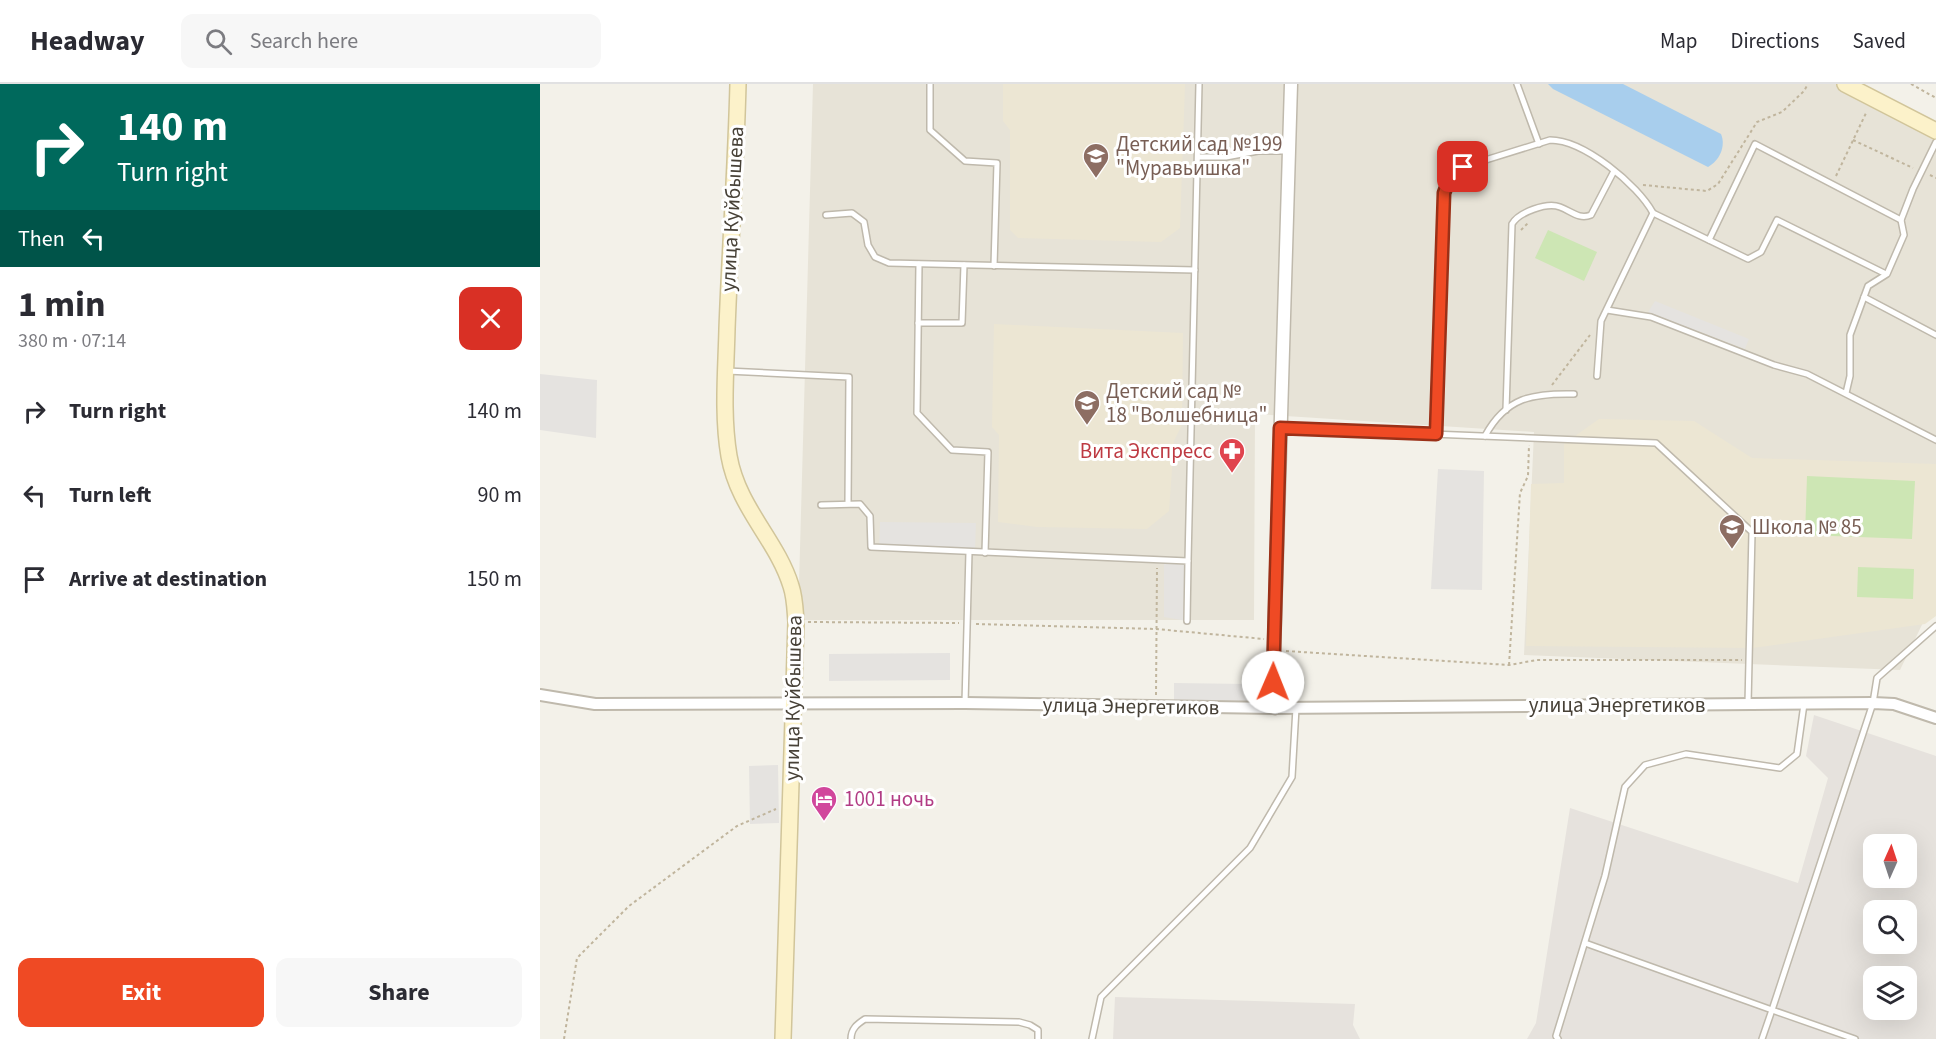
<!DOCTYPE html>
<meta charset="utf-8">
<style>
body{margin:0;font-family:"Source Sans 3",sans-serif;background:#f7f7f7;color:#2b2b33;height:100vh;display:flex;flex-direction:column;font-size:22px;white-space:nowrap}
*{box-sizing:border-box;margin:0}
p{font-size:20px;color:#7c7c81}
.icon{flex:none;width:33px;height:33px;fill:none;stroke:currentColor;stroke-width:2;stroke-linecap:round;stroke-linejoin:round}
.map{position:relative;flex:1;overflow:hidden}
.panel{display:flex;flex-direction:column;background:#fff;width:540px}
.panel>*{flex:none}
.guide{background:#00695c;color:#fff;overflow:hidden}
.needle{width:39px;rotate:3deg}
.buttons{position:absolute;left:1323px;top:750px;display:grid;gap:12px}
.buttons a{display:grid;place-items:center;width:54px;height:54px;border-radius:12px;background:#fff;box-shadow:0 6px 24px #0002;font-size:30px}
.pin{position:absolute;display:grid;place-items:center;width:51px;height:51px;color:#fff;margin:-26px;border-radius:12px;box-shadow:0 3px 9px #0006}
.me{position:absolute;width:66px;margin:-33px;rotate:1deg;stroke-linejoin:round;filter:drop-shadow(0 0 4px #0008)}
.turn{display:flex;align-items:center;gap:21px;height:126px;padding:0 18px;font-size:27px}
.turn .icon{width:78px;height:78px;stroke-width:2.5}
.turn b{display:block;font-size:42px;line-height:51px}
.then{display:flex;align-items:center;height:57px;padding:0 18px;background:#0003;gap:12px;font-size:22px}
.round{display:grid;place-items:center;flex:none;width:63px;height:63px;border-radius:12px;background:#f7f7f7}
.summary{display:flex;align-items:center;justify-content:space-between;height:102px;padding:0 18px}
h1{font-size:36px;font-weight:700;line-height:45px}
.cta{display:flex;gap:12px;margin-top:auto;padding:12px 18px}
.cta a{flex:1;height:69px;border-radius:12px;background:#ef4a24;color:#fff;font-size:24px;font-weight:700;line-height:69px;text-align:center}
.cta a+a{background:#f7f7f7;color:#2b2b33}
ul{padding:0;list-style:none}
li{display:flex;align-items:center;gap:18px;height:84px;padding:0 18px}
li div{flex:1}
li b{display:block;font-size:22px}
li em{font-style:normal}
header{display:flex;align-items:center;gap:36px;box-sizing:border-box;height:84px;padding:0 30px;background:#fff;border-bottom:2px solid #e1e1e2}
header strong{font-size:28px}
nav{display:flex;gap:33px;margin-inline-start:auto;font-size:21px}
.search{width:420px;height:54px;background:#f7f7f7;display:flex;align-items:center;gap:15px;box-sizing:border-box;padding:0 21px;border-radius:12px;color:#7c7c81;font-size:22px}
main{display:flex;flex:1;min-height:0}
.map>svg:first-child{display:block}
.residential{fill:#e7e3d7}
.industrial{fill:#e6e2dd;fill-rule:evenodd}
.education{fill:#ece6d3}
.green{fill:#cde6b4}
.parking{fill:#e5e3e0}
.water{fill:#a8ceed}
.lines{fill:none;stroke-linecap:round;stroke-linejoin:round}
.service-casing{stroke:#bfb9ac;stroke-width:8}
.minor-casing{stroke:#bfb9ac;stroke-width:14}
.tertiary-casing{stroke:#bfb9ac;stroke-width:15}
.secondary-casing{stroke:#d1c59a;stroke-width:18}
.path{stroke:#c0b59d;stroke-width:2;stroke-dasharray:3 3;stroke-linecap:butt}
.service{stroke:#fff;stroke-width:5}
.minor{stroke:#fff;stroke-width:10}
.tertiary{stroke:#fff;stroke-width:12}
.secondary{stroke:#fcf2ca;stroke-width:15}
.route-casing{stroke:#9b3017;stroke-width:15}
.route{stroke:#ef4a24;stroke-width:10}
.labels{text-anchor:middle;stroke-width:6;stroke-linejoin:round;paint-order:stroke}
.education-label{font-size:21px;fill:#785e54;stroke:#fff;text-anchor:start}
.street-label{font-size:21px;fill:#474137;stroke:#fff}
.health-label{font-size:21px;fill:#be3a42;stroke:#fff;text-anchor:end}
.hotel-label{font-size:21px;fill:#b23c85;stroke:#fff;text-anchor:start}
</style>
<header>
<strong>Headway</strong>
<div class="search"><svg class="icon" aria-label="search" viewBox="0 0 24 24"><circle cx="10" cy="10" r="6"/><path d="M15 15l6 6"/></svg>Search here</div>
<nav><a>Map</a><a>Directions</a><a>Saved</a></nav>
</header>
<main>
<section class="panel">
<div class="guide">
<div class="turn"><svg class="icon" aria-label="right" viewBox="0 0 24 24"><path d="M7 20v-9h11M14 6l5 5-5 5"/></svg><div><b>140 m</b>Turn right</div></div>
<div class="then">Then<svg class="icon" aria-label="left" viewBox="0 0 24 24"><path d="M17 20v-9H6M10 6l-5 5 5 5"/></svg></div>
</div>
<div class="summary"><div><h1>1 min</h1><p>380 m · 07:14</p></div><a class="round" style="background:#d93025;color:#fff"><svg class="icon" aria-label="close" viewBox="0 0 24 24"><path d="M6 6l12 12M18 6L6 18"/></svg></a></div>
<ul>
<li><svg class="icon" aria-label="right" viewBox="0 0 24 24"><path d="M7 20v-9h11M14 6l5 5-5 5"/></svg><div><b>Turn right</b></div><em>140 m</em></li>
<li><svg class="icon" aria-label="left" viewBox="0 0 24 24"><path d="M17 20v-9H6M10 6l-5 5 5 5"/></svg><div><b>Turn left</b></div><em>90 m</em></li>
<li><svg class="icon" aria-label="arrive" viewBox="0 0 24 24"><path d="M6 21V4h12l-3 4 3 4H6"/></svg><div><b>Arrive at destination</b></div><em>150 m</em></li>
</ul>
<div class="cta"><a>Exit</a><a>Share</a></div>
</section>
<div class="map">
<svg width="1396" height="955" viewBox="0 0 1396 955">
<rect width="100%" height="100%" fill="#f3f1e9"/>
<polygon class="residential" points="273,0 1315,0 1396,37 1396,512 1360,586 984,571 994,348 715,330 714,536 258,536"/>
<g class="industrial">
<path d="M1274,631L1396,672V955H987L996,939L1030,724L1258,799L1288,694L1266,672ZM1334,760H1366V794H1334ZM1334,826H1366V860H1334ZM1334,892H1366V926H1334Z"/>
<polygon points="575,913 815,920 813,941 820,955 573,955"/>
</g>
<g class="education">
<polygon points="463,0 645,0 640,144 621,158 478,154 470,146 470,46 463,37"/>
<polygon points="454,240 643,249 642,341 634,357 629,427 607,445 497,443 458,438 459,351 452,343"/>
<polygon points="1059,335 1154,337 1212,374 1396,380 1396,532 1385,540 1213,564 986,562 991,400 1024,399 1024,360"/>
</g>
<g class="green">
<polygon points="1008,146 1057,168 1044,197 995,174"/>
<polygon points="1267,392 1375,397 1372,455 1265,451"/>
<polygon points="1318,483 1374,485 1373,515 1317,513"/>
</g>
<g class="parking">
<polygon points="1115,217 1209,255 1205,265 1108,228"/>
<polygon points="0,290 57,296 56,354 0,346"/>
<polygon points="898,385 944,387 942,506 891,505"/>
<polygon points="340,438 436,439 435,468 339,463"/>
<polygon points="624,476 648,477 647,537 624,533"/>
<polygon points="410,569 410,596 289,597 289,570"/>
<polygon points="634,599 707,600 707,617 634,616"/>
<polygon points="238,681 239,739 210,740 209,682"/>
</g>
<path class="water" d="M1008,0H1083L1181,50C1186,62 1180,76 1168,83L1013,5Z"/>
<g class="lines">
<g class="service-casing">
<g id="service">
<polyline points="390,0 390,46 425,77 457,79 454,182"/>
<polyline points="977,0 999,60"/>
<polyline points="658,73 686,73 718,67 748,67"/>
<polyline points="1113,129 1208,175 1221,168 1237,136 1346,190"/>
<polyline points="286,131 312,129 324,138 328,161 335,173 349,179 655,186"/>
<polyline points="1169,156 1215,60 1361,136"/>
<polyline points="379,180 377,329 412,366 448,368 445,469"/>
<polyline points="1324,213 1396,251"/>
<polyline points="1067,226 1111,233 1234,281 1267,290 1396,356"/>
<polyline points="378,239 422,239 424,181"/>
<polyline points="187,287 309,293 308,419"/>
<polyline points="1306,309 1310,292 1310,251 1328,202 1347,190 1364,151 1361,136 1373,105 1396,58"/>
<path d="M966,326L972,140C979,128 1007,118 1020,123C1031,127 1039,136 1051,131L1074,87"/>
<polyline points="741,344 1116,359 1212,448 1208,620"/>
<path d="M895,350L904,109L911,91L923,83L1010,56C1044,56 1098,101 1113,129L1061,237L1057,292"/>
<path d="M945,352C966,313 993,309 1034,310"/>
<polyline points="281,421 320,420 330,432 331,463 648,477 647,537"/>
<polyline points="648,477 659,0"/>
<polyline points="425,619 429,468"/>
<polyline points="1045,859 1232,926 1222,955"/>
<path d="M311,955C311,945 317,940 325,935L479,938L490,941L498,946V955"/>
<polyline points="552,955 561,913 710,764 752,693 756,624"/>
<polyline points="1018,955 1016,952 1065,792 1085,703 1105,681 1146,670 1240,684 1257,670 1264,620"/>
<polyline points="1315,955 1232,926 1333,619 1337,594 1396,542"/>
</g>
</g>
<g class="minor-casing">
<polyline id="minor" points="0,611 55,620 425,619 735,624 1333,619 1354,620 1396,634"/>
</g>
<g class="tertiary-casing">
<polyline id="tertiary" points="735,624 733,598 751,0"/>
</g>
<g class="secondary-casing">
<g id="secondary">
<path d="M198,0C196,82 190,163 187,245C186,287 182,331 189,372C198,424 237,456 251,502C255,514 255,526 256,538L243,955"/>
<polyline points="1305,0 1396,47"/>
</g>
</g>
<g class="path">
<polyline points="1371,0 1396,14"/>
<polyline points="1313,56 1373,84"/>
<polyline points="1390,91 1396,94"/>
<polyline points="1296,92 1327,27"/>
<polyline points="1103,101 1167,107 1178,100 1217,38 1242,28 1264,7 1268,0"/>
<polyline points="981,146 989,138"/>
<polyline points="1012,301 1050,251"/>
<polyline points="268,538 419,539"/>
<polyline points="436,540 616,545 724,555"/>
<polyline points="746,567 969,581 997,576 1202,576"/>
<polyline points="969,581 980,409 988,392 989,361"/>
<polyline points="616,611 617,484"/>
<polyline points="24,955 37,874 89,822 197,742 236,725"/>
</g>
<use href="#service" class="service"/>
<use href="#minor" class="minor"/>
<use href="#tertiary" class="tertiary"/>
<use href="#secondary" class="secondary"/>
</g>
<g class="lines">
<g class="route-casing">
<polyline id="route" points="733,598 740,344 896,350 904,109 911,91 923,83"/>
</g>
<use href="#route" class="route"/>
</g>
<defs>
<g id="school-pin" transform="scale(1.35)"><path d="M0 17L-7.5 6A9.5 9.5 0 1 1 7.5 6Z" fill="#8d6e63" stroke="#fff"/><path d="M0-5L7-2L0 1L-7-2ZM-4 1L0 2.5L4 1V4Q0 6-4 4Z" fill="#fff"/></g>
<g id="pharmacy-pin" transform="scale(1.35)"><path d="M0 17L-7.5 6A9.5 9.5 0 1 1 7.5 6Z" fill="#e0444e" stroke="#fff"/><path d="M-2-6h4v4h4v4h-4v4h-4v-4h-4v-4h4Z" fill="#fff"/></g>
<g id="hotel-pin" transform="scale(1.35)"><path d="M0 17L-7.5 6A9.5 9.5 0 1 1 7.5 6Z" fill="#d1479c" stroke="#fff"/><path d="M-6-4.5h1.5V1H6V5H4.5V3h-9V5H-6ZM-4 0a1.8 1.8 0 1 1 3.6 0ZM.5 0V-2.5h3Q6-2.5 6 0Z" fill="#fff"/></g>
</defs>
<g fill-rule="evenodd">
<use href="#school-pin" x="556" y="72"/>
<use href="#school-pin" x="547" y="319"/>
<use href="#pharmacy-pin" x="692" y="367"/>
<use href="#school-pin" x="1192" y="443"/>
<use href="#hotel-pin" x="284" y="715"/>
</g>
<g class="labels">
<g class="education-label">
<text x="576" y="67">Детский сад №199<tspan x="576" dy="24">"Муравьишка"</tspan></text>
<text x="566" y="314">Детский сад №<tspan x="566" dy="24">18 "Волшебница"</tspan></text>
<text x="1212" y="450">Школа № 85</text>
</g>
<g class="street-label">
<text transform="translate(192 125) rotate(-87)" y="7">улица Куйбышева</text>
<text transform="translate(253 614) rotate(-89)" y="7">улица Куйбышева</text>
<text x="1077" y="628">улица Энергетиков</text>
<text transform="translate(591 622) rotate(1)" y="7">улица Энергетиков</text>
</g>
<g class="health-label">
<text x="672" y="374">Вита Экспресс</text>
</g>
<g class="hotel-label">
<text x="304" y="722">1001 ночь</text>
</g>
</g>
</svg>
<div class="buttons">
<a><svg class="needle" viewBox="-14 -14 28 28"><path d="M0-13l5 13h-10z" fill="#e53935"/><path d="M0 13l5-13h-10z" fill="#7c7c81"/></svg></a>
<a><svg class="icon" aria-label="search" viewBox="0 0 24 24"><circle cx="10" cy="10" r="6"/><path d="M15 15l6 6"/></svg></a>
<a><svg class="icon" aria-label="layers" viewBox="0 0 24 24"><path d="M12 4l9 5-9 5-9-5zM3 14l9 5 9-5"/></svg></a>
</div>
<div class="pin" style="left:923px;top:83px;background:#d93025"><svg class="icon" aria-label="arrive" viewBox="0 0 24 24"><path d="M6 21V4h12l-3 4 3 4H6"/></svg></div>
<svg class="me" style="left:733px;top:598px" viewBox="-20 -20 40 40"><circle r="19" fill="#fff"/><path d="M0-13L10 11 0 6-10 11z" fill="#ef4a24"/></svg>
</div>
</main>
